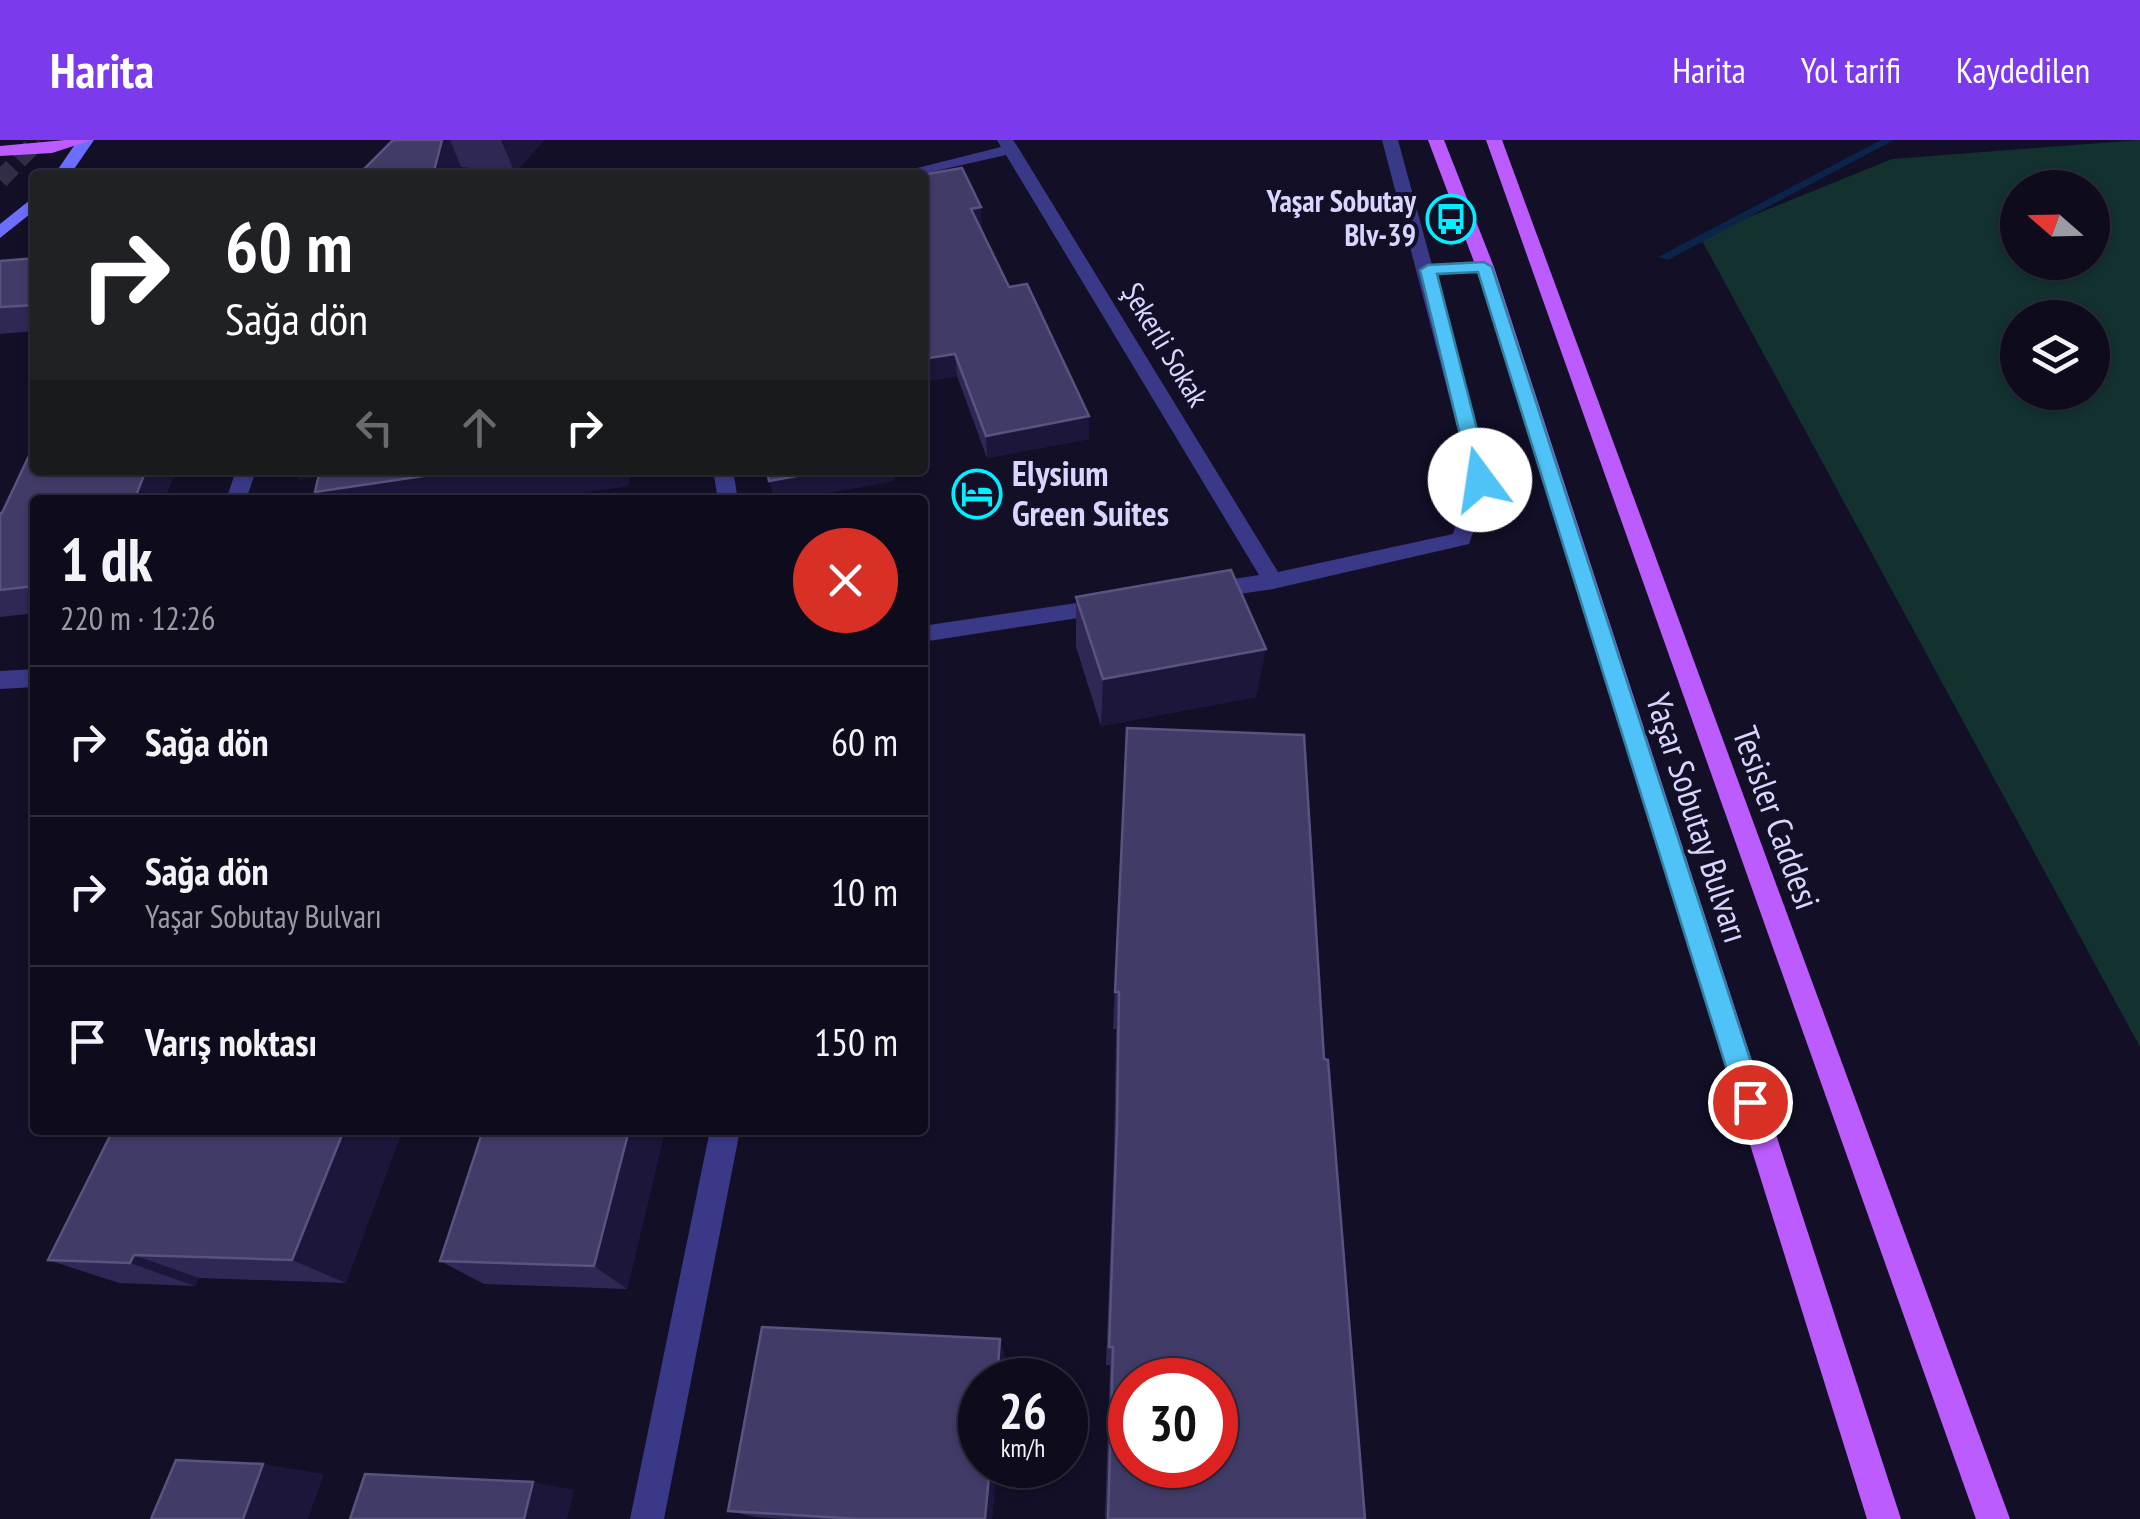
<!DOCTYPE html>
<html lang="tr">
<meta charset="utf-8">
<style>
body{margin:0;font-family:"PT Sans Narrow",sans-serif;background:#1c192a;color:#f1f3f6;height:100vh;display:flex;flex-direction:column;font-size:38px;white-space:nowrap}
*{box-sizing:border-box;margin:0}
p{font-size:32px;color:#9b9ba4}
.icon{flex:none;width:55px;height:55px;fill:none;stroke:currentColor;stroke-width:2;stroke-linecap:round;stroke-linejoin:round}
.map{position:relative;flex:1;overflow:hidden}
.panel{position:absolute;left:30px;top:355px;width:898px;height:640px;display:flex;flex-direction:column;background:#0e0b1d;border-radius:10px;box-shadow:0 2px 8px #0004,0 0 0 2px #2e2b3b}
.panel>*{flex:none}
.top-card{position:absolute;left:30px;top:30px;width:898px;height:305px;border-radius:10px;box-shadow:0 2px 8px #0004,0 0 0 2px #2e2b3b;background:#202124;color:#fff;overflow:hidden}
.needle{width:65px;rotate:290deg}
.controls{position:absolute;left:2000px;top:30px;display:grid;gap:20px}
.controls a{display:grid;place-items:center;width:110px;height:110px;border-radius:50%;background:#0e0b1d;box-shadow:0 2px 8px #0004,0 0 0 2px #2e2b3b;font-size:50px}
.speed{position:absolute;left:958px;top:1218px;display:flex;gap:20px;font-size:50px;font-weight:700;text-align:center}
.speed>*{display:grid;place-content:center;width:130px;height:130px;border-radius:50%;background:#0e0b1d;box-shadow:0 2px 8px #0004,0 0 0 2px #2e2b3b;line-height:1}
.speed small{font-size:25px;font-weight:400}
.speed .limit{border:15px solid #d22;background:#fff;color:#111}
.pin{position:absolute;display:grid;place-items:center;width:85px;height:85px;color:#fff;margin:-42px;border:5px solid #fff;border-radius:50%;box-shadow:0 2px 10px #0007}
.me{position:absolute;width:110px;margin:-55px;rotate:346deg;stroke-linejoin:round;filter:drop-shadow(0 0 8px #0008)}
.turn{display:flex;align-items:center;gap:35px;height:210px;padding:0 30px;font-size:45px}
.turn .icon{width:130px;height:130px;stroke-width:2.5}
.turn b{display:block;font-size:70px;line-height:85px}
.lanes{display:flex;align-items:center;height:95px;padding:0 30px;background:#0003;justify-content:center;gap:50px;direction:ltr}
.lanes .off{opacity:.35}
.round{display:grid;place-items:center;flex:none;width:105px;height:105px;border-radius:52px;background:#1c192a}
.overview{display:flex;align-items:center;justify-content:space-between;height:170px;padding:0 30px}
h1{font-size:60px;font-weight:800;line-height:75px}
ul{padding:0;list-style:none}
li{display:flex;align-items:center;gap:30px;height:150px;padding:0 30px;border-top:2px solid #2e2b3b}
li div{flex:1}
li b{display:block;font-size:38px}
li em{font-style:normal}
header{display:flex;align-items:center;gap:60px;box-sizing:border-box;height:140px;padding:0 50px;background:#7c3aed;color:#fff}
header strong{font-size:48px}
nav{display:flex;gap:55px;margin-inline-start:auto;font-size:35px}
.map>svg:first-child{display:block}
.green{fill:#12312f;fill-rule:evenodd}
.lines{fill:none;stroke-linecap:round;stroke-linejoin:round}
.stream{fill:#0b244a;fill-rule:evenodd}
.secondary-tunnel{stroke:#302d47;stroke-width:18;stroke-dasharray:18 9;stroke-linecap:butt}
.street{fill:#393987;fill-rule:evenodd}
.secondary{fill:#6c6eff;fill-rule:evenodd}
.primary{fill:#bc5cff;fill-rule:evenodd}
.wall{fill:#2f2855}
.shaded-wall{fill:#1c163b}
.building{fill:#413b67;stroke:#59537f;stroke-width:2.5;fill-rule:evenodd}
.route{fill:#4fc3f7;stroke:#337fa1;stroke-width:2.5}
.labels{text-anchor:middle;stroke-width:8;stroke-linejoin:round;paint-order:stroke}
.far-poi-label{font-size:30px;font-weight:bold;fill:#d8d5ff;stroke:#120f27;text-anchor:end}
.far-street-label{font-size:30px;fill:#d8d5ff;stroke:#120f27}
.poi-label{font-size:35px;font-weight:bold;fill:#d8d5ff;stroke:#120f27;text-anchor:start}
.street-label{font-size:35px;fill:#d8d5ff;stroke:#120f27}
</style>
<header>
<strong>Harita</strong>
<nav><a>Harita</a><a>Yol tarifi</a><a>Kaydedilen</a></nav>
</header>
<div class="map">
<svg width="2140" height="1379" viewBox="0 0 2140 1379">
<rect width="100%" height="100%" fill="#120f27"/>
<path class="green" d="M2140,0V907L1700,97L1892,19ZM2018,48H2092V122H2018ZM2018,178H2092V252H2018Z"/>
<g class="lines">
<polygon class="stream" points="1881,0 1894,0 1668,120 1658,117"/>
<polyline class="secondary-tunnel" points="0,40 38,0"/>
<g class="street">
<polygon points="997,0 1013,0 1019,9 1278,432 1453,394 1471,340 1382,0 1398,0 1432,125 1485,122 1494,127 1485,132 1435,135 1491,340 1469,404 1273,449 1204,459 1196,457 1193,451 1196,445 1259,435 1006,15 918,35 889,35 1001,7"/>
<polygon points="236,330 256,330 246,360 226,360"/>
<polygon points="713,330 733,330 738,360 718,360"/>
<polygon points="1110,458 1118,460 1121,466 1118,472 922,502 922,486"/>
<polygon points="35,529 35,547 0,549 0,531"/>
<polygon points="710,990 740,990 664,1379 630,1379"/>
</g>
<g class="secondary">
<polygon points="78,0 94,0 70,35 54,35"/>
<polygon points="35,56 35,70 0,98 0,84"/>
</g>
<g class="primary">
<polygon points="65,0 92,0 52,13 0,16 0,6"/>
<polygon points="1428,0 1444,0 1494,127 1901,1379 1867,1379 1476,127"/>
<polygon points="1486,0 1502,0 2010,1379 1976,1379"/>
</g>
</g>
<g class="wall">
<polygon points="442,0 544,0 515,33 461,27"/>
<polygon points="982,90 1009,147 1089,276 1089,299 987,318 957,236 922,242"/>
<polygon points="35,118 35,191 0,194 0,121"/>
<polygon points="35,303 35,330 176,330 164,360 35,360 35,473 0,477 0,373 2,373"/>
<polygon points="1076,457 1256,557 1101,586 1076,507"/>
<polygon points="1127,588 1324,919 1365,1379 1105,1379 1110,1225 1106,1225 1114,1014 1116,889 1113,889"/>
<polygon points="113,990 346,1143 199,1138 195,1146 119,1143 48,1120"/>
<polygon points="483,990 665,990 627,1149 484,1144 440,1121"/>
<polygon points="1005,1217 992,1379 785,1379 755,1377 728,1371"/>
</g>
<g class="shaded-wall">
<polygon points="442,0 450,0 461,27 459,35 433,35"/>
<polygon points="501,0 544,0 515,33"/>
<polygon points="981,67 982,90 971,69"/>
<polygon points="955,214 957,236 922,242 922,219"/>
<polygon points="1089,276 1089,299 987,318 986,296"/>
<polygon points="146,330 176,330 164,360 137,360 135,358"/>
<polygon points="292,330 349,330 351,332 299,340"/>
<polygon points="464,330 629,330 629,346 538,360 321,360 315,352"/>
<polygon points="829,330 894,330 895,341 792,360 774,360 769,341"/>
<polygon points="1266,509 1256,557 1101,586 1103,539"/>
<polygon points="344,990 403,990 346,1143 292,1120"/>
<polygon points="629,990 665,990 627,1149 594,1126"/>
<polygon points="134,1115 199,1138 195,1146 130,1123"/>
<polygon points="1000,1199 1005,1217 1003,1240 997,1240"/>
<polygon points="263,1324 324,1334 308,1379 243,1379"/>
<polygon points="990,1325 996,1325 992,1379 985,1379"/>
<polygon points="533,1342 574,1350 567,1379 524,1379"/>
</g>
<g class="building">
<polygon points="393,0 442,0 433,35 358,35"/>
<polygon points="962,28 981,67 971,69 1009,147 1027,144 1089,276 986,296 955,214 922,219 921,35"/>
<polygon points="35,118 35,165 0,167 0,121"/>
<polygon points="35,303 35,330 146,330 135,358 146,356 145,360 35,360 35,446 0,450 0,373 2,373"/>
<polygon points="320,330 464,330 315,352"/>
<polygon points="767,330 829,330 769,341"/>
<polygon points="1231,430 1266,509 1103,539 1076,457"/>
<path d="M1127,588L1304,595L1324,919L1328,920L1365,1379H1108L1113,1207H1109L1117,984L1119,852H1115ZM1130,1240H1215V1325H1130Z"/>
<polygon points="113,990 344,990 292,1120 134,1115 130,1123 48,1120"/>
<polygon points="483,990 629,990 594,1126 440,1121"/>
<polygon points="762,1187 1000,1199 997,1240 980,1240 980,1325 990,1325 985,1379 859,1379 728,1371"/>
<polygon points="176,1320 263,1324 243,1379 151,1379"/>
<polygon points="365,1334 533,1342 524,1379 350,1379"/>
</g>
<polygon class="route" points="1484,122 1492,127 1764,962 1760,970 1750,974 1741,970 1737,962 1478,132 1437,134 1490,340 1480,346 1471,340 1420,130 1428,125"/>
<defs>
<g id="bus-ring" transform="scale(2.5)"><circle r="9.5" fill="#120f27" stroke="#01efff" stroke-width="1.5"/><path d="M-5-6H5V4H4V6H2V4H-2V6H-4V4H-5ZM-3.5-4V0h7V-4ZM-3.5 1.2v1.5H-2V1.2ZM2 1.2v1.5H3.5V1.2Z" fill="#01efff"/></g>
<g id="hotel-ring" transform="scale(2.5)"><circle r="9.5" fill="#120f27" stroke="#01efff" stroke-width="1.5"/><path d="M-6-4.5h1.5V1H6V5H4.5V3h-9V5H-6ZM-4 0a1.8 1.8 0 1 1 3.6 0ZM.5 0V-2.5h3Q6-2.5 6 0Z" fill="#01efff"/></g>
</defs>
<g fill-rule="evenodd">
<use href="#bus-ring" x="1451" y="79"/>
<use href="#hotel-ring" x="977" y="354"/>
</g>
<g class="labels">
<g class="far-poi-label">
<text x="1416" y="72">Yaşar Sobutay<tspan x="1416" dy="34">Blv-39</tspan></text>
</g>
<g class="far-street-label">
<text transform="translate(1165 205) rotate(59)" y="10">Şekerli Sokak</text>
</g>
<g class="poi-label">
<text x="1012" y="346">Elysium<tspan x="1012" dy="40">Green Suites</tspan></text>
</g>
<g class="street-label">
<text transform="translate(1697 678) rotate(72)" y="12">Yaşar Sobutay Bulvarı</text>
<text transform="translate(1776 678) rotate(70)" y="12">Tesisler Caddesi</text>
</g>
</g>
</svg>
<div class="controls">
<a><svg class="needle" viewBox="-14 -14 28 28"><path d="M0-13l5 13h-10z" fill="#e53935"/><path d="M0 13l5-13h-10z" fill="#9b9ba4"/></svg></a>
<a><svg class="icon" aria-label="layers" viewBox="0 0 24 24"><path d="M12 4l9 5-9 5-9-5zM3 14l9 5 9-5"/></svg></a>
</div>
<div class="speed"><div>26<small>km/h</small></div><div class="limit">30</div></div>
<div class="pin" style="left:1750px;top:962px;background:#d93025"><svg class="icon" aria-label="arrive" viewBox="0 0 24 24"><path d="M6 21V4h12l-3 4 3 4H6"/></svg></div>
<svg class="me" style="left:1480px;top:340px" viewBox="-20 -20 40 40"><circle r="19" fill="#fff"/><path d="M0-13L10 11 0 6-10 11z" fill="#4fc3f7"/></svg>
<div class="top-card">
<div class="turn"><svg class="icon" aria-label="right" viewBox="0 0 24 24"><path d="M7 20v-9h11M14 6l5 5-5 5"/></svg><div><b>60 m</b>Sağa dön</div></div>
<div class="lanes"><svg class="icon off" aria-label="left" viewBox="0 0 24 24"><path d="M17 20v-9H6M10 6l-5 5 5 5"/></svg><svg class="icon off" aria-label="ahead" viewBox="0 0 24 24"><path d="M12 20V5M6 11l6-6 6 6"/></svg><svg class="icon" aria-label="right" viewBox="0 0 24 24"><path d="M7 20v-9h11M14 6l5 5-5 5"/></svg></div>
</div>
<section class="panel">
<div class="overview"><div><h1>1 dk</h1><p>220 m · 12:26</p></div><a class="round" style="background:#d93025;color:#fff"><svg class="icon" aria-label="close" viewBox="0 0 24 24"><path d="M6 6l12 12M18 6L6 18"/></svg></a></div>
<ul>
<li><svg class="icon" aria-label="right" viewBox="0 0 24 24"><path d="M7 20v-9h11M14 6l5 5-5 5"/></svg><div><b>Sağa dön</b></div><em>60 m</em></li>
<li><svg class="icon" aria-label="right" viewBox="0 0 24 24"><path d="M7 20v-9h11M14 6l5 5-5 5"/></svg><div><b>Sağa dön</b><p>Yaşar Sobutay Bulvarı</p></div><em>10 m</em></li>
<li><svg class="icon" aria-label="arrive" viewBox="0 0 24 24"><path d="M6 21V4h12l-3 4 3 4H6"/></svg><div><b>Varış noktası</b></div><em>150 m</em></li>
</ul>
</section>
</div>
